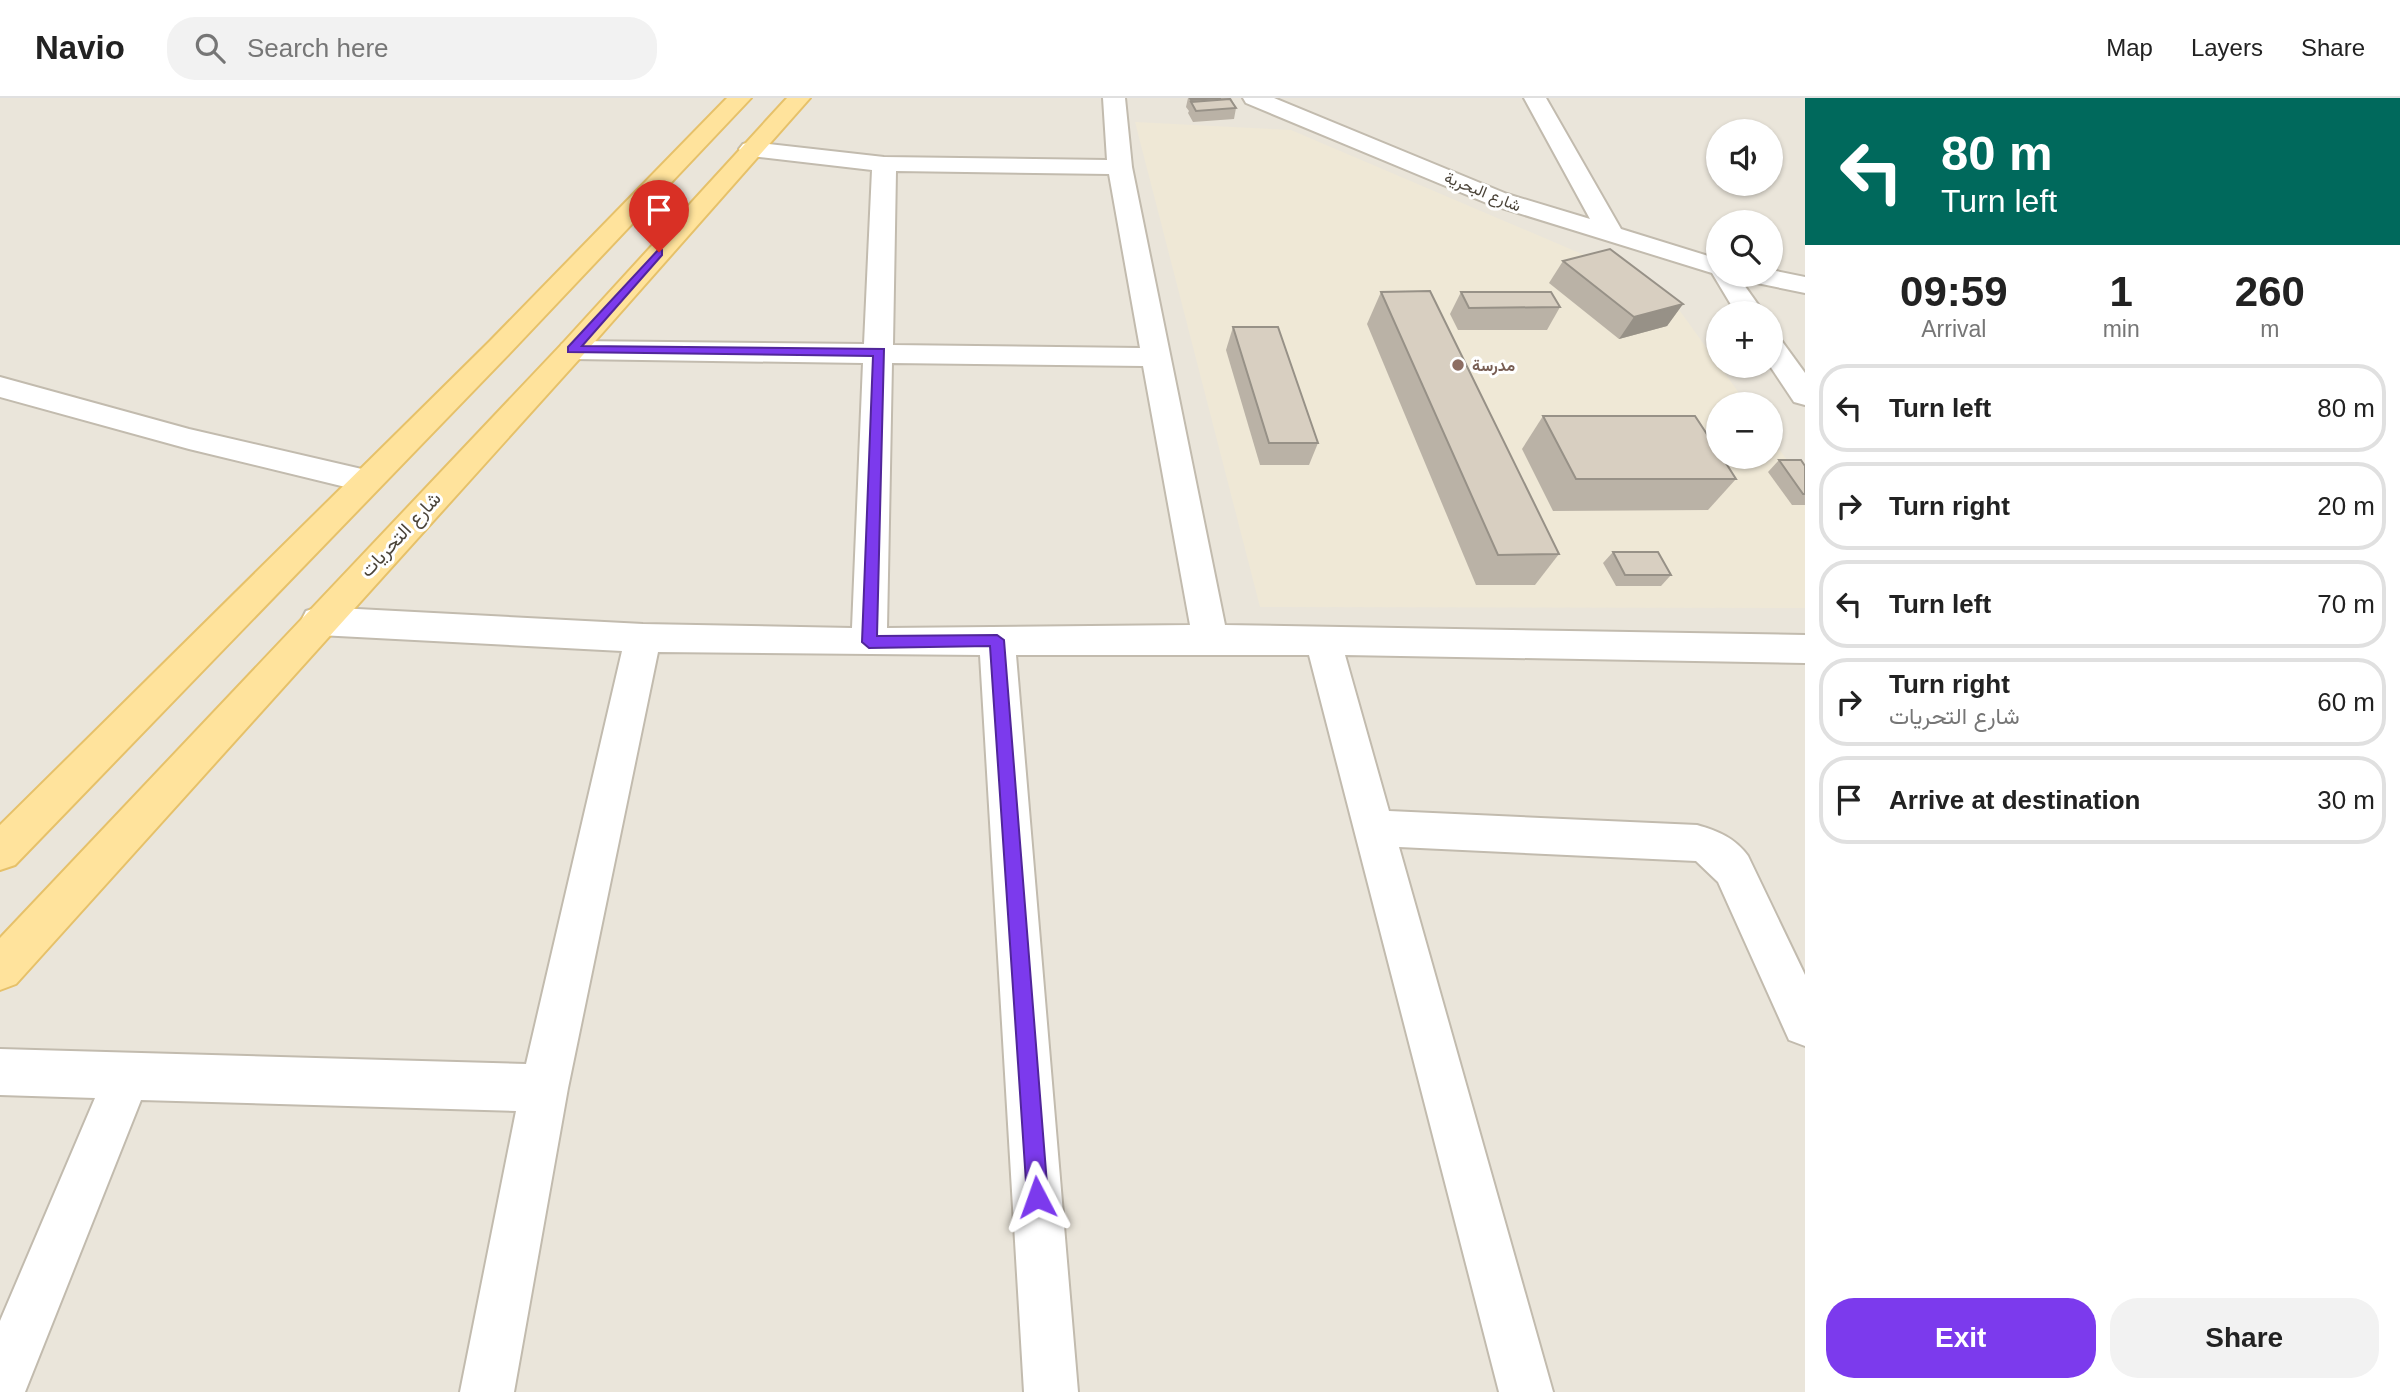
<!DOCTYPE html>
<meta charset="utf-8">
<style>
body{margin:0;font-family:Helvetica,Vazirmatn,sans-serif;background:#f2f2f2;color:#222;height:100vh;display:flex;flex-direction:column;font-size:26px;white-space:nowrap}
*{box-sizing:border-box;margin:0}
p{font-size:23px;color:#767676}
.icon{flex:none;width:38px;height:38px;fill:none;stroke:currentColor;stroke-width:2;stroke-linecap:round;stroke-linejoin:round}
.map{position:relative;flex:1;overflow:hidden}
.side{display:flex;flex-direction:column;background:#fff;width:595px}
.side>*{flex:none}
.guide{background:#00695c;color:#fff;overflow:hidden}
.buttons{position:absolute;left:1706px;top:21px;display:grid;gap:14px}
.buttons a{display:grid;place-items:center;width:77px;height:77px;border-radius:50%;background:#fff;box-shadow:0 2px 5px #0004;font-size:35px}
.pin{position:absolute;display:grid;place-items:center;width:60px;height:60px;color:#fff;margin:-72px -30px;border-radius:50% 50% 50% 0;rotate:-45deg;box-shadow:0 0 7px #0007}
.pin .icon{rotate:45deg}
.me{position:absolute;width:77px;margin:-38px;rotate:356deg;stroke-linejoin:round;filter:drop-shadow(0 0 5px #0008)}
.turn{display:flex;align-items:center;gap:24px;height:147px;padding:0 21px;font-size:32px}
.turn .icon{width:91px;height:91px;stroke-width:2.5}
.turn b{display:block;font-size:49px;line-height:60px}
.eta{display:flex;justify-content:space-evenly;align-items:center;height:119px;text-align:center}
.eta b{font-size:42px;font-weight:800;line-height:49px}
.button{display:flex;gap:14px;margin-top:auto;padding:14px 21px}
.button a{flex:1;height:80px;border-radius:28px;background:#7c3aed;color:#fff;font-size:28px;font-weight:800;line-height:80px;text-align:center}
.button a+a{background:#f2f2f2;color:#222}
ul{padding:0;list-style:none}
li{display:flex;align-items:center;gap:21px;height:88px;margin:0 14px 10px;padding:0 7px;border:4px solid #e0e0e0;border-radius:28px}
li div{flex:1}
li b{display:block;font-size:26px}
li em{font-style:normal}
header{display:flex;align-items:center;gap:42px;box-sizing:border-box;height:98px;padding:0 35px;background:#fff;border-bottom:2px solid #e0e0e0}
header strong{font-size:33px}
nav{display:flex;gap:38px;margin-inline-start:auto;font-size:24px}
.search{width:490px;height:63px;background:#f2f2f2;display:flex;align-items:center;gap:18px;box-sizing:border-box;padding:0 24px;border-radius:28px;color:#767676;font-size:26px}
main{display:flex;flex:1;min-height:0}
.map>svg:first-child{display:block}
.residential{fill:#eae5da;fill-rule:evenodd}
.education{fill:#efe8d6}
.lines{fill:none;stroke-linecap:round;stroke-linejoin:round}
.minor-casing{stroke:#c2bbae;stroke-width:4}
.major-casing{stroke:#e6c16a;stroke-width:4}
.minor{fill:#fff;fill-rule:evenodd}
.major{fill:#ffe39c;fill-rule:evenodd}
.wall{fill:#bab2a6}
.shaded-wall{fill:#979187}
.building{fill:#d8cfc1;stroke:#979187;stroke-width:2}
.route{fill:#7c3aed;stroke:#51269a;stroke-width:2}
.education-dot{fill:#8d6e63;stroke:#fff;stroke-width:2.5}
.labels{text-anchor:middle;stroke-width:6;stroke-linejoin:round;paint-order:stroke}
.far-street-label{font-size:16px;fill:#4b4439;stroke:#fff}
.far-education-label{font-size:16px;font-weight:bold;fill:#785e54;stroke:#fff;text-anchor:start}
.street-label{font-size:19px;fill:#4b4439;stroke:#fff}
</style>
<header>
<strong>Navio</strong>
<div class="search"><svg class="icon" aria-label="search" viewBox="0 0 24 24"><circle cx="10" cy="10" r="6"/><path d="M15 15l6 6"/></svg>Search here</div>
<nav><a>Map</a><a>Layers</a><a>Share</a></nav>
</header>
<main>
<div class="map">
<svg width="1805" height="1294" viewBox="0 0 1805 1294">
<rect width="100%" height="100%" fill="#f6f3ec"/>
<path class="residential" d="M0,0H1805V1294H0ZM1718,33H1771V86H1718ZM1718,124H1771V177H1718ZM1718,215H1771V268H1718ZM1718,306H1771V359H1718Z"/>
<polygon class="education" points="1135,24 1291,32 1664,191 1747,306 1718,306 1718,359 1771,359 1771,340 1805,387 1805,510 1260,509"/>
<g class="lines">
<g class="minor-casing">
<g id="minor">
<path d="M1103,0H1125L1132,69L1225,527L1805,537V565L1345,557L1389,713L1697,727C1718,733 1735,740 1748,758L1805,877V948L1789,942L1718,784L1696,763L1399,749L1553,1294H1499L1309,557H1016L1078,1294H1024L980,557L658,554L568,990L514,1294H460L516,1013L141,1002L25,1294H0V1223L95,1000L0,997V951L526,966L622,553L319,537L306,533L301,523L306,513L319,509L643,526L852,530L863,265L572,261L562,258L558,252L562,246L572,243L864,246L872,72L751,58L743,56L739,51L743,46L751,44L884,59L1107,62ZM896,73L1109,76L1140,250L893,247ZM892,265L1143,268L1190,527L887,530Z"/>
<polygon points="1243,0 1274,0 1507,96 1590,121 1524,0 1546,0 1621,131 1718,161 1718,177 1737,177 1764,215 1736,215 1712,175 1489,106 1246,5"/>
<polygon points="1771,172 1805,179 1805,195 1747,183 1743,177 1771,177"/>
<polygon points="1771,239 1781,242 1805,275 1805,307 1794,304 1770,268"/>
<polygon points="0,279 189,331 366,372 377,375 382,383 377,391 366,394 189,351 0,299"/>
</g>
</g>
<g class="major-casing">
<g id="major">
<polygon points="727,0 751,0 509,256 15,767 0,772 0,727 489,244"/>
<polygon points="787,0 810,0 582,258 16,886 0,892 0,840 562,246"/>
</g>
</g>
<use href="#minor" class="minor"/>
<use href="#major" class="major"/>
</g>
<g class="wall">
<polygon points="1188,0 1231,0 1236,10 1234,21 1193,24 1188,15 1189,13 1186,9"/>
<polygon points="1563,163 1683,206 1667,228 1619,241 1549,185"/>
<polygon points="1381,194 1559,456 1535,487 1476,487 1367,226"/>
<polygon points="1461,194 1560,209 1547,232 1458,232 1450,216"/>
<polygon points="1233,229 1318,345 1309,367 1260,367 1226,252"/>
<polygon points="1543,318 1736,381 1708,412 1553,413 1522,351"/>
<polygon points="1779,362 1805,368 1805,407 1792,407 1768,374"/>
<polygon points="1613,454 1671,477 1661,488 1616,488 1603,465"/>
</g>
<polygon class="shaded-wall" points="1683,206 1667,228 1619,241 1634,219"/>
<g class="building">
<polygon points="1190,0 1221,0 1191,2"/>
<polygon points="1230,1 1236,10 1196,13 1191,4"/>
<polygon points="1610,151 1683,206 1634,219 1563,163"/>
<polygon points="1430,193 1559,456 1498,457 1381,194"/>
<polygon points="1461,194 1551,194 1560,209 1469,210"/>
<polygon points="1233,229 1278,229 1318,345 1269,345"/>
<polygon points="1543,318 1695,318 1718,353 1718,359 1722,359 1736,381 1576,381"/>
<polygon points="1779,362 1801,362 1805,368 1805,396 1803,396"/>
<polygon points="1613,454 1658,454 1671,477 1625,477"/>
</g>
<polygon class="route" points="659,151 662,152 662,157 582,248 884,251 877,538 997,537 1004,542 1048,1099 1044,1106 1037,1109 1030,1106 1027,1099 990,548 869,550 862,544 873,258 568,254 568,249"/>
<circle class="education-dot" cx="1458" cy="267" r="7"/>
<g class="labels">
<g class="far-street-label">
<text transform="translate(1483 93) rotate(22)" y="6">شارع البحرية</text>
</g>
<g class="far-education-label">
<text x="1472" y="273">مدرسة</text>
</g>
<g class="street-label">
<text transform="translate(400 436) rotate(-47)" y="7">شارع التحريات</text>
</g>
</g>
</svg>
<div class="buttons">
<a><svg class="icon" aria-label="sound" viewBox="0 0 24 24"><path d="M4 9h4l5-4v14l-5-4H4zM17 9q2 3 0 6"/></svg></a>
<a><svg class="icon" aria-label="search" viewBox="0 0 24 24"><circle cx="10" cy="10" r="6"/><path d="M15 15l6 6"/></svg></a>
<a>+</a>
<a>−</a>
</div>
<div class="pin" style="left:659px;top:154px;background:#d93025"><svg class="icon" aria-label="arrive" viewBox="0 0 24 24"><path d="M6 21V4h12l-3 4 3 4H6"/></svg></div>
<svg class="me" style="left:1037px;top:1099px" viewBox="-20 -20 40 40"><path d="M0-17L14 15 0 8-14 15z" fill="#7c3aed" stroke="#fff" stroke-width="4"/></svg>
</div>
<section class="side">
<div class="guide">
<div class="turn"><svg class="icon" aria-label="left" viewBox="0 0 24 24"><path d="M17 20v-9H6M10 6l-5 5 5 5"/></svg><div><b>80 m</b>Turn left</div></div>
</div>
<div class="eta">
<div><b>09:59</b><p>Arrival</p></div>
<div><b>1</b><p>min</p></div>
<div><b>260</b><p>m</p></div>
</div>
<ul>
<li><svg class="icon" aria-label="left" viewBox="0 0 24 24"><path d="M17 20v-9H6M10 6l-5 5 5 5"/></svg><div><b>Turn left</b></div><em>80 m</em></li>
<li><svg class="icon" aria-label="right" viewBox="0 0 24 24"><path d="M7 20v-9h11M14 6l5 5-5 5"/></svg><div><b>Turn right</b></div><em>20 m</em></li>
<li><svg class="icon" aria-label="left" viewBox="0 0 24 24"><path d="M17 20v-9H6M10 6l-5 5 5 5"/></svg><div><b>Turn left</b></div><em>70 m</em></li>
<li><svg class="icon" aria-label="right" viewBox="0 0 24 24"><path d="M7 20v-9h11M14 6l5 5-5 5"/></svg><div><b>Turn right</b><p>شارع التحريات</p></div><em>60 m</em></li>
<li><svg class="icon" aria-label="arrive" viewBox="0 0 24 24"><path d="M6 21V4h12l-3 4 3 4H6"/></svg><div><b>Arrive at destination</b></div><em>30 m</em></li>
</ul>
<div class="button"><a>Exit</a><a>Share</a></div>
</section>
</main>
